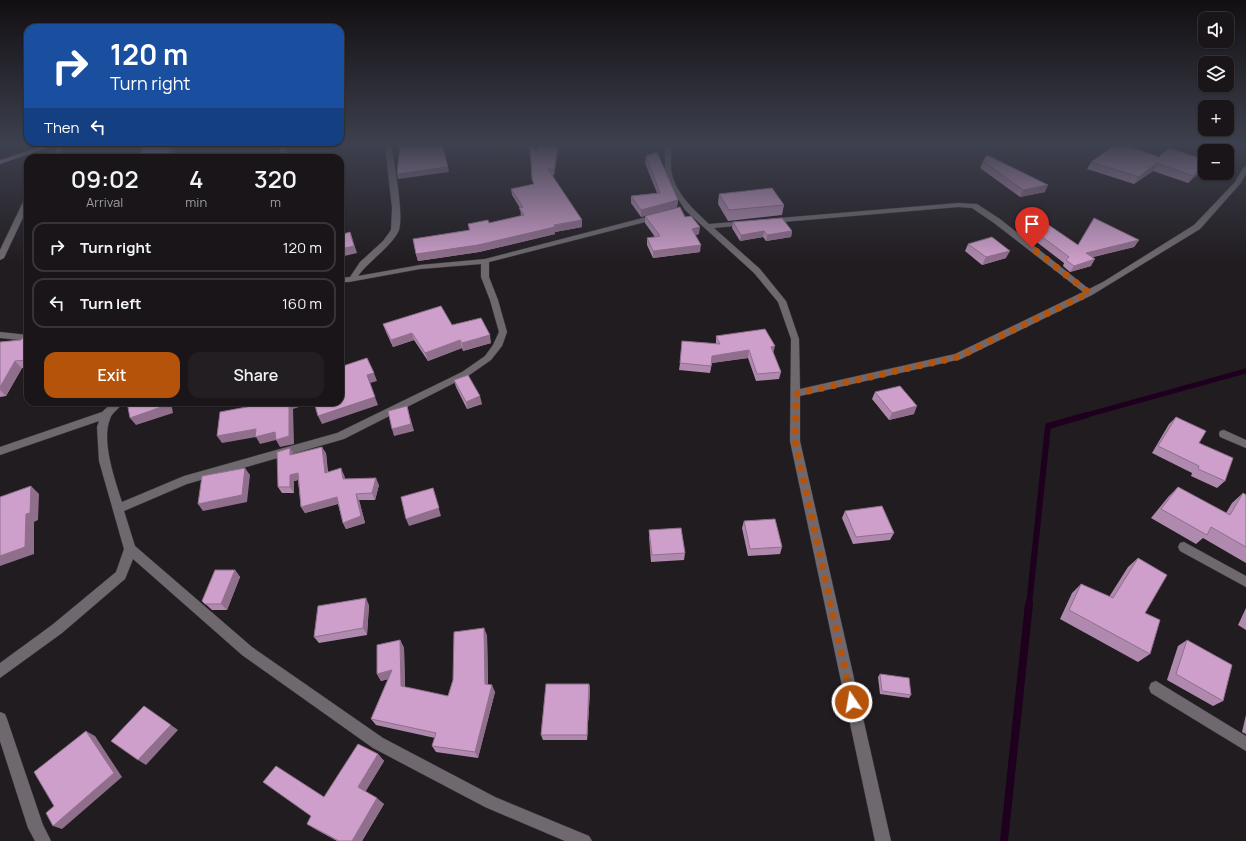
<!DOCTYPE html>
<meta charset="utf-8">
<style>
body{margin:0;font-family:Manrope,sans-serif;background:#221e21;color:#f1f3f6;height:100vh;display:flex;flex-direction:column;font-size:15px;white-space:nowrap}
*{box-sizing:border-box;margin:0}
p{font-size:13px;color:#9f9fa2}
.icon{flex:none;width:22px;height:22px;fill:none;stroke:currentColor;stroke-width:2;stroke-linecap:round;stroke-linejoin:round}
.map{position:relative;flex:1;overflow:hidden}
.panel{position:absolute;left:24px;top:154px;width:320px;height:252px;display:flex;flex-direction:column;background:#191518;border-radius:12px;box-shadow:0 1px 3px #0004,0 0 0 1px #373437}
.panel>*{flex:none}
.guide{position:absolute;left:24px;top:24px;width:320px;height:122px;border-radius:12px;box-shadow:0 1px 3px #0004,0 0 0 1px #373437;background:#1a4fa0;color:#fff;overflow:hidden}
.fabs{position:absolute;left:1198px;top:12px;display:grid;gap:8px}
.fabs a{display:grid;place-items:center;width:36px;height:36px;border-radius:8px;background:#191518;box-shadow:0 1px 3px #0004,0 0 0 1px #373437;font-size:20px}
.pin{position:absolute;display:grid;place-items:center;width:34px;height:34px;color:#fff;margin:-41px -17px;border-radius:50% 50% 50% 0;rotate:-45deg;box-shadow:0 0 4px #0007}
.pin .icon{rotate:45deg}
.me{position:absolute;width:44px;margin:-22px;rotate:348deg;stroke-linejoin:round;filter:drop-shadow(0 0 3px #0008)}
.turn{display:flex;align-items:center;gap:14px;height:84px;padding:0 20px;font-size:18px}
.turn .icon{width:52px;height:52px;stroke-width:2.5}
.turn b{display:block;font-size:28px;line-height:34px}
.then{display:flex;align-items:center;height:38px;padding:0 20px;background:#0003;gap:8px;font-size:15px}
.eta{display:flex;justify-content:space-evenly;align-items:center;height:68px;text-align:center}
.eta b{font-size:24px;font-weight:600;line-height:28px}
.button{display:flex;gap:8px;margin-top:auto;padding:8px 20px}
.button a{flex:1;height:46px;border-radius:12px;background:#b45309;color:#fff;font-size:16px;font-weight:600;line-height:46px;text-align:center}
.button a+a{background:#221e21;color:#f1f3f6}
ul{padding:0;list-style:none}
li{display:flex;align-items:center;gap:12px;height:50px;margin:0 8px 6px;padding:0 12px;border:2px solid #373437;border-radius:12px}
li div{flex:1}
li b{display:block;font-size:15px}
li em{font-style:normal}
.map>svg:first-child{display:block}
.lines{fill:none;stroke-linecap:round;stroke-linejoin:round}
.stream-far2{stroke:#1e001e;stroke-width:5}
.stream-far1{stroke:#1e001e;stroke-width:6}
.stream{stroke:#1e001e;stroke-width:8}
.minor-casing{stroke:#3a373a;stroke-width:1}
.trunk-casing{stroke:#3a373a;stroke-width:1}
.minor{fill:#6f696f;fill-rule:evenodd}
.trunk{fill:#cf94cb;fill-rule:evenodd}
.wall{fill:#b089ae}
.shaded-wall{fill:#906f8d}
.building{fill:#cd9fca;stroke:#906f8d}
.route{stroke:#b45309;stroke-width:7;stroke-dasharray:0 12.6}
</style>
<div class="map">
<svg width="1246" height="841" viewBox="0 0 1246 841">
<rect width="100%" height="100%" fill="#211c20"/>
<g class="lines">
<polyline class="stream-far2" points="1083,416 1246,371"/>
<polyline class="stream-far1" points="1029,605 1048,426 1087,415"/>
<polyline class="stream" points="1004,841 1029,604"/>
<g class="minor-casing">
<g id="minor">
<polygon points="59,144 65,144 57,158 51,158"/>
<polygon points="279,144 285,144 287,158 281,158"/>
<path d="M385,144H391C394,163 404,213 399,230C394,244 368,262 358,276L420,265L485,259L658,214L662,216L661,218L489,262V277L498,300L507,332L502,346L491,360L468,376L344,439L187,484L124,511L135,546L252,647L383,738L495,797L589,836L592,841H565L485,807L373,748L242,655L133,559L125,579L62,633L0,678V663L52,625L116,572L124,549L99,461L97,427L99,421L0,455V447L102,412L113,402H124C120,408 112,412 110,419C101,441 115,480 122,502L184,476L337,433L462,372L485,356L493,345L499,332L490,300L481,277V264L420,269L349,282H340V278L350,277L360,262L383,241L391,230L392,208Z"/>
<path d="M665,144H671C671,152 671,161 671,169C674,192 693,209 709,224L745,221L749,223L745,225L714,228L760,269L786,301L799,339L800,389L955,354L1083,292L994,223L972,208L958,207L771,223L767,221L768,219L958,203L977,204L1000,219L1089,289L1103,282L1194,225L1235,182L1243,168L1246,166V174L1240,184L1200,229L1092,295L961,359L800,396V441L891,841H875L790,441L791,339L778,302L754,273L685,210L670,186L665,170Z"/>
<polygon points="25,198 28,198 28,207 4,258 0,260 0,250"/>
<polygon points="0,332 28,335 28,341 0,338"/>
<polygon points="1224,430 1246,440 1246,448 1220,437 1219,434 1220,431"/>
<polygon points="1184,542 1246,576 1246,587 1180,551 1178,547 1180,543"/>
<polygon points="1156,681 1246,736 1246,751 1151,693 1149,688 1151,683"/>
<polygon points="0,712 5,714 7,719 43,825 51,841 35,841 28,828 0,741"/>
</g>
</g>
<g class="trunk-casing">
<polygon id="trunk" points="49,144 58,144 0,164 0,160"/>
</g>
<use href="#minor" class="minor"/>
<use href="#trunk" class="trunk"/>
</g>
<g class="wall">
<polygon points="530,144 537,152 558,145 558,152 554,175 552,176 582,220 582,227 555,232 555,234 479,252 418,261 416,254 469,230 468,224 489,223 521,216 520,208 512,195 511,189 533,184"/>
<polygon points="1114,144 1134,144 1130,147 1159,157 1204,168 1188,183 1153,171 1134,184 1087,169 1091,162 1116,144"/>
<polygon points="646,156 678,200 677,207 641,217 631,203 631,196 657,193 645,163"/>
<polygon points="983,161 1045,192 1020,197 980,168"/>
<polygon points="719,194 784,205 782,215 728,221 718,204"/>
<polygon points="645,216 685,217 699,234 695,235 700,252 653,258 647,245 647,238 655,237 645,223"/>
<polygon points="733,222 792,231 791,237 766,241 763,237 740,241 732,228"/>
<polygon points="1024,223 1078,245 1139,240 1134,247 1092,257 1091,266 1070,272 1063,266 1064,263 1021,230"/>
<polygon points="968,244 1006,258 982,265 965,251"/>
<polygon points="383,324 452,325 491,343 463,351 462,348 428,361 414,340 393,347 386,332"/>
<polygon points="28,331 28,368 22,368 6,396 0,397 0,342 21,340"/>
<polygon points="716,336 773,352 781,372 779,379 756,381 748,358 712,363 710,373 679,370 680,363 716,344"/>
<polygon points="454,380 482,404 467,409 456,387"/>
<polygon points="875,392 914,414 889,420 872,399"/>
<polygon points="1176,417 1199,443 1225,481 1217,488 1191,476 1192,473 1152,453 1169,424"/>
<polygon points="290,448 293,454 326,453 328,472 344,475 345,479 379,485 375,500 359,500 365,523 346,529 343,523 338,504 305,513 301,507 298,480 294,481 294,493 282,493 278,487"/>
<polygon points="1178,487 1226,513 1232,503 1243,493 1246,495 1246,563 1203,538 1196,544 1151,518 1169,496"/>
<polygon points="845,511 894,533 890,540 853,544 842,518"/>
<polygon points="744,521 782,547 780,554 748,556 742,528"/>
<polygon points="649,530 685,553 684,560 651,562 649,537"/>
<polygon points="1138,558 1150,654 1138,662 1060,619 1072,593 1081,584 1109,597 1128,567"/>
<polygon points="235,570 240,577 227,610 212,610 202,601"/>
<polygon points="369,605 367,635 319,643 314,637"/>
<polygon points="1246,608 1246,630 1238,625"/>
<polygon points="487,635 488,684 495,692 478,758 436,752 432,746 435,738 376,725 371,719 388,679 381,681 377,674 400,640 404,648 405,687 448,696"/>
<polygon points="1187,640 1223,701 1213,706 1167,680 1178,646"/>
<polygon points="880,674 911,695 909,698 880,694 878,677"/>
<polygon points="589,684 590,690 587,740 543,740 541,735"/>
<polygon points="1246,715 1246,734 1242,732"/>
<polygon points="378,754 384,761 365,792 384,804 362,841 337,841 315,829 307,824 324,797"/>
</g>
<g class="shaded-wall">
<polygon points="171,144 176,144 172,158 144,158"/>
<polygon points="1132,144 1134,144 1129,148"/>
<polygon points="558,145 558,152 554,175 554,169"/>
<polygon points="1157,163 1153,171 1134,184 1139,177"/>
<polygon points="1205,164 1205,165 1204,168 1188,183 1193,176"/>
<polygon points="448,167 449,172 398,179 397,174"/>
<polygon points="1048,185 1045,192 1020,197 1023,190"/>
<polygon points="678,200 677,207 641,217 641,210"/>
<polygon points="582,220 582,227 555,232 555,234 479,252 418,261 416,254"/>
<polygon points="700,227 699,234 692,236 692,229"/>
<polygon points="764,231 763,237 740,241 741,235"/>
<polygon points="792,231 791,237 766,241 767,235"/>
<polygon points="350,232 357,253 340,257 340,249"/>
<polygon points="1139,240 1134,247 1082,260 1086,253"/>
<polygon points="701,245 700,252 653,258 653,251"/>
<polygon points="1010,251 1006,258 982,265 986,257"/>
<polygon points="1095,259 1091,266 1070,272 1074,266"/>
<polygon points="412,333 414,340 393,347 391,340"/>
<polygon points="490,335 491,343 463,351 462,343"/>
<polygon points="460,340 462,348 428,361 425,353"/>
<polygon points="775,346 773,354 771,347"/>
<polygon points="749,350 748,358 711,363 712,356"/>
<polygon points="15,361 22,368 6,396 0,390 0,387"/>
<polygon points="374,373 377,381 370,383 367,375"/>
<polygon points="480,396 482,404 467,409 466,402"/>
<polygon points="375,397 378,405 322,424 318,416"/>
<polygon points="167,402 171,402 173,413 136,425 130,418"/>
<polygon points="289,402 314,402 293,409 294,444 280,447 276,440 260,444 256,437 222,443 217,436"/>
<polygon points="407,406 414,431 394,436 392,429"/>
<polygon points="917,406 914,414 889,420 892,413"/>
<polygon points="322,447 326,453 328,480 325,473"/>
<polygon points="290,448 294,455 290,455"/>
<polygon points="245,468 250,475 247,502 203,511 198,504"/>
<polygon points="341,468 344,475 346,486 343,479"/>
<polygon points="298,473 302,479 294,481 294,493 290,487 290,475"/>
<polygon points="376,478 379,485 375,500 372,493"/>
<polygon points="31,486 39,494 38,520 34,522 34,554 0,566 0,556 26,514"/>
<polygon points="433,488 441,516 409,526 406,519"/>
<polygon points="356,494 359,500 365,523 346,529 343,523"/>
<polygon points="337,497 340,503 305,513 301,507"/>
<polygon points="235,570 240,577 227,610 221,604"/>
<polygon points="366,598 369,605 367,635 363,628"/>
<polygon points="484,628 487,635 488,691 485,684"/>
<polygon points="400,640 404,648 405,693 401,686"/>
<polygon points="392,670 396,677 381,681 377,674"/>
<polygon points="589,684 590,690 587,740 587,735"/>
<polygon points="492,685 495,692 478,758 475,752"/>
<polygon points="171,725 178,730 146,765 138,760"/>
<polygon points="86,731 95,736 122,777 62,829 53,826"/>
<polygon points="378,754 384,761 364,794 358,787"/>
<polygon points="377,798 384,804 362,841 352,841"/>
</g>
<g class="building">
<polygon points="144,144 171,144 168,155 140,158"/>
<polygon points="400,144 442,144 448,167 397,174"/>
<polygon points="530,144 532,144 537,152 539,145 558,145 554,169 548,169 582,220 554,225 555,227 478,245 416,254 413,239 470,230 468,224 488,220 489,223 524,215 519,208 523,207 511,189 534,184 532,179"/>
<polygon points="1117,144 1121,144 1159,157 1169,148 1205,160 1205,164 1193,176 1157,163 1139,177 1091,162"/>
<polygon points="657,152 678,200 641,210 631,196 660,193 646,156"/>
<polygon points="987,155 1048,185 1023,190 983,161"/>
<polygon points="772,188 784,205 729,210 719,194"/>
<polygon points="680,207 685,217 691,216 700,227 692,229 701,245 653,251 647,238 660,236 645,216"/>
<polygon points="1031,213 1078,245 1094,218 1139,240 1086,253 1095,259 1074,266 1066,260 1069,257 1024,223"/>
<polygon points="782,218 792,231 767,235 764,231 741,235 733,222"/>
<polygon points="350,232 354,246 340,249 340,235"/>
<polygon points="992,237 1010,251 986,257 968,244"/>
<polygon points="441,306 452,325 481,318 490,335 462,343 460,340 425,353 412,333 391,340 383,324"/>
<polygon points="765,329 775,346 771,347 781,372 757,374 749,350 712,356 711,366 680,363 682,341 720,344 716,336"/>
<polygon points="28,331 28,360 15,361 0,387 0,342 21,340"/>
<polygon points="367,358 374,373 367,375 375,397 318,416 314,402 340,402 340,367"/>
<polygon points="468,375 480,396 466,402 454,380"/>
<polygon points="900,386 917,406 892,413 875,392"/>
<polygon points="127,402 167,402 167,405 130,418"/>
<polygon points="257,402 289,402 289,436 276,440 275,432 255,437 256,429 217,436 220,412 257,405"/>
<polygon points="407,406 411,424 392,429 388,411"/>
<polygon points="1176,417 1206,431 1199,443 1233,458 1225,481 1198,469 1199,466 1158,446"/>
<polygon points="322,447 325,473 341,468 343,479 376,478 372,493 356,494 361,516 343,523 337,497 301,507 298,473 290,475 290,487 278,487 277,452 290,448 290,455"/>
<polygon points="245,468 242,495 198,504 202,476"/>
<polygon points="31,486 30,513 26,514 25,547 0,556 0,497"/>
<polygon points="1178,487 1230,515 1243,493 1246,495 1246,547 1211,527 1207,535 1161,509"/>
<polygon points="433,488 439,508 406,519 401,497"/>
<polygon points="882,506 894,533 856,537 845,511"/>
<polygon points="775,519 782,547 750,549 744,521"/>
<polygon points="681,528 685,553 652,555 649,530"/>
<polygon points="1138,558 1167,575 1145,613 1160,620 1150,654 1069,610 1081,584 1113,598"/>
<polygon points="215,570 235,570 221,604 205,604 202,601"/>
<polygon points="366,598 363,628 314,637 318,606"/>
<polygon points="484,628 485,684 492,685 475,752 432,746 436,733 371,719 392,670 377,674 377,645 400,640 401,686 448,696 453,680 454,632"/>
<polygon points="1187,640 1232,665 1223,701 1176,674"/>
<polygon points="880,674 909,678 911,695 882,691"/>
<polygon points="546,684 589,684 587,735 541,735"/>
<polygon points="144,706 171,725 138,760 111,741"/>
<polygon points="86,731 114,773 53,826 46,813 54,806 34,772"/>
<polygon points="358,744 378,754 358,787 377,798 352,841 339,841 307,824 311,816 263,782 276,766 324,797"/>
</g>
<linearGradient id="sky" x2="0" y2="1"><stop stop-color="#120f12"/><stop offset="0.55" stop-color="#3d404e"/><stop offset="1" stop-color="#3d404e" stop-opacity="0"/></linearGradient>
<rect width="1246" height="262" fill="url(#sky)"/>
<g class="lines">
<polyline class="route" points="852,702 795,441 796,394 958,357 1089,293 1032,248"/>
</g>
</svg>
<div class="fabs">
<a><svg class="icon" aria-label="sound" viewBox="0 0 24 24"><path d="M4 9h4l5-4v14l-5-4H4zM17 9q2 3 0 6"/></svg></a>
<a><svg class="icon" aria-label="layers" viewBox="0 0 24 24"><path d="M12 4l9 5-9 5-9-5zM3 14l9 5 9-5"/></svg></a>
<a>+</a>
<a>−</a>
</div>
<div class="pin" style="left:1032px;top:248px;background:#d93025"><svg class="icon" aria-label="arrive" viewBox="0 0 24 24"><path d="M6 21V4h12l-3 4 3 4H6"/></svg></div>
<svg class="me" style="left:852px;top:702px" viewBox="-20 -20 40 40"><circle r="17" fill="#b45309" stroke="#fff" stroke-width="3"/><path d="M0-11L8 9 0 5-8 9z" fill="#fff"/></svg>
<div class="guide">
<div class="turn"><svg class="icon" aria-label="right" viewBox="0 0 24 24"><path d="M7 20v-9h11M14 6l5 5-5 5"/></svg><div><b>120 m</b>Turn right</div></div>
<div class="then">Then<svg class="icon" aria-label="left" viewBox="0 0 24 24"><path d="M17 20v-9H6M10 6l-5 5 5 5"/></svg></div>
</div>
<section class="panel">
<div class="eta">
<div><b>09:02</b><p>Arrival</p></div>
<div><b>4</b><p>min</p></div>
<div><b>320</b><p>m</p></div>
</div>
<ul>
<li><svg class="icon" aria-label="right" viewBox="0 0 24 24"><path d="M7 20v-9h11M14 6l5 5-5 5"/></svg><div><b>Turn right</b></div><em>120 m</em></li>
<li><svg class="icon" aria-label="left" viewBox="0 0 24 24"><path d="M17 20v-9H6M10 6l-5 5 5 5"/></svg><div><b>Turn left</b></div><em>160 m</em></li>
</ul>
<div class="button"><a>Exit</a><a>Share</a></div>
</section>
</div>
